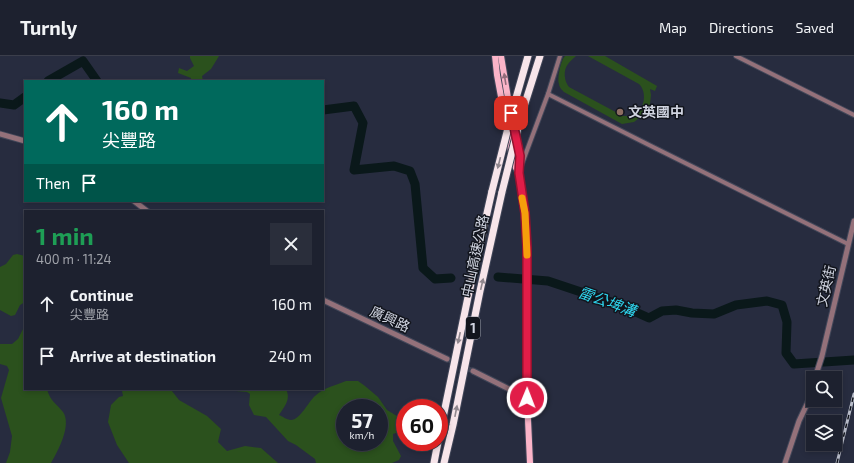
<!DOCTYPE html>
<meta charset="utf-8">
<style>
body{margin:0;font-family:"Exo 2","Noto Sans TC",sans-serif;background:#2a2e3b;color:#f1f3f6;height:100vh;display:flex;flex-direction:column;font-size:15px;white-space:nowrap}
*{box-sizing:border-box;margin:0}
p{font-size:13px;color:#a0a3aa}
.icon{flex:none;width:22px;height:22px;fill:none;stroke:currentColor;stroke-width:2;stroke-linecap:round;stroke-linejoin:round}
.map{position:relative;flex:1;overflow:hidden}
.details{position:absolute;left:24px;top:154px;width:300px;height:180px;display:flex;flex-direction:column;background:#1d212f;border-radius:0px;box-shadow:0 2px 6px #0003,0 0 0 1px #3b3e4b}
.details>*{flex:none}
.hud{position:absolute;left:24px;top:24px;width:300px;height:122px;border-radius:0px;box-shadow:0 2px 6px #0003,0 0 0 1px #3b3e4b;background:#00695c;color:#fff;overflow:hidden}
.fabs{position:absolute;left:806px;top:315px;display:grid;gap:8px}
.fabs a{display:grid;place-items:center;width:36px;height:36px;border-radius:0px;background:#1d212f;box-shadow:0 2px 6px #0003,0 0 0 1px #3b3e4b;font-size:20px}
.speed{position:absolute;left:336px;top:343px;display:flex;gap:8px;font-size:20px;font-weight:700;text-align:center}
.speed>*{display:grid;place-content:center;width:52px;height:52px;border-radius:50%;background:#1d212f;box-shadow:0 2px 6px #0003,0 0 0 1px #3b3e4b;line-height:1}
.speed small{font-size:10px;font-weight:400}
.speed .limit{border:6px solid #d22;background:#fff;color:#111}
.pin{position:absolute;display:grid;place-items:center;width:34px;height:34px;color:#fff;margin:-17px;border-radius:8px;box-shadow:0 2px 6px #0006}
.me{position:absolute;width:44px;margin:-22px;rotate:1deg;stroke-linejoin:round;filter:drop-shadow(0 0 3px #0008)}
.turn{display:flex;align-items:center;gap:14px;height:84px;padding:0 12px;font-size:18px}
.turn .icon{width:52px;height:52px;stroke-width:2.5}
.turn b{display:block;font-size:28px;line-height:34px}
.then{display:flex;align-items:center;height:38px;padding:0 12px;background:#0003;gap:8px;font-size:15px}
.round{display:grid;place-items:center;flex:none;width:42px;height:42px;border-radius:0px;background:#2a2e3b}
.headline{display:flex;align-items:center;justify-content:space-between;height:68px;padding:0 12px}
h1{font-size:24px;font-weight:700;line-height:30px;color:#1e9e55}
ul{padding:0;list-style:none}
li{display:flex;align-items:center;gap:12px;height:52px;padding:0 12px}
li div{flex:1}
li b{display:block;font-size:15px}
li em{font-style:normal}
header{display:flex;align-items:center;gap:24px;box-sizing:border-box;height:56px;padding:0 20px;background:#1d212f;border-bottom:1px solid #3b3e4b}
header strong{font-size:19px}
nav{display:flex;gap:22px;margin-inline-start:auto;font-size:14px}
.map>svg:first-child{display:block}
.green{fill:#2b511d;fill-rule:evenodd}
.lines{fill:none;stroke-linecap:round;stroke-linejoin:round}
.river{stroke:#0a181a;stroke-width:9}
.tertiary-tunnel{stroke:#404557;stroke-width:5;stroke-dasharray:5 2.5;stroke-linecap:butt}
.minor-casing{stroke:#424759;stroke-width:6}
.tertiary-casing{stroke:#424759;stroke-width:7}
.primary-casing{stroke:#424759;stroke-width:8}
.motorway-casing{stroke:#424759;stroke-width:9}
.minor{stroke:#94717a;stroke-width:4}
.tertiary{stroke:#94717a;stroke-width:5}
.primary{stroke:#fbb4c8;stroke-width:6}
.motorway{stroke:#f7e5ea;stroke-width:7}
.rail-casing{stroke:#b8bcc9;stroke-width:3}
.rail{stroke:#12151d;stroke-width:1.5;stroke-dasharray:4.5;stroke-linecap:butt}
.motorway-bridge-casing{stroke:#424759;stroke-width:9;stroke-linecap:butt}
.motorway-bridge{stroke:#f7e5ea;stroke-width:7}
.oneway{fill:#926c7b}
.oneway2{fill:#90878e}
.route-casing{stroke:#92132f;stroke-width:10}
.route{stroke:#e11d48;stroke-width:7}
.slow{stroke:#f59e0b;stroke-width:7}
.education-dot{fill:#8d6e63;stroke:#12151d;stroke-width:1.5}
.labels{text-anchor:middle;stroke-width:3;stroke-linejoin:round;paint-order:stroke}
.shield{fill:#12151d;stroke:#979ba6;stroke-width:1}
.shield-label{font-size:13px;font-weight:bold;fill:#d0d4e0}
.poi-label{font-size:14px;font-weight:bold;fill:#d0d4e0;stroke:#12151d;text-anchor:start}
.street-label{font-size:14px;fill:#d0d4e0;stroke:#12151d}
.water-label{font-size:15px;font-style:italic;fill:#2ed5ee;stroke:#12151d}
</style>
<header>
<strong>Turnly</strong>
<nav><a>Map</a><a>Directions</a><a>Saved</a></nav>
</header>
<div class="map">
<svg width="854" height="407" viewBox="0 0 854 407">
<rect width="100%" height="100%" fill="#272c3f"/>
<g class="green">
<polygon points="190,0 219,0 211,13 202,20 203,25 191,25 191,22 178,17 179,12 187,15 194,10 190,2"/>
<path d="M565,0H576C573,3 570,5 568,8C563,14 564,25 569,31L623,60C627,60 632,60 636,58C645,51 647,36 639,28L588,0H605L657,30L655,35L650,33L651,39L650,48L643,59L634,66L622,68L564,36C562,34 559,31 559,28C557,22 561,4 565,0Z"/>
<polygon points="17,198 25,200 25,246 20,249 15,259 11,260 0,254 0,211 6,208 13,199"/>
<path d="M25,269V333H47C50,345 56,347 63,356C72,369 58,395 51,407H6L10,396L12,380L1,342L9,314L7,310L0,308V288H12L18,283Z"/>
<path d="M346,325H358L365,330L378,341L387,354L405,365V374L393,378V385L401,400L399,404L392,407H316L315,403L296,389L288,385L266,361L254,359L249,349L250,338L247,336L213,333H286C291,343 285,350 279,359C282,360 287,364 291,364C300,364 309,345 315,340C323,332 336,329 346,325ZM345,352H379V386H345Z"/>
<polygon points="122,333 168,333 164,335 172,335 179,344 207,360 221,373 218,386 227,395 245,390 261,392 278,407 129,407 117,389 108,366 111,349 119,341 123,340 122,335"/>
</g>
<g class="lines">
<g class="river">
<polyline points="48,25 83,5 97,25"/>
<polyline points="0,47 14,49 25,41"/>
<polyline points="323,54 354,50 363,67 354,114 394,110 410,115 415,128 423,212 435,223 451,222"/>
<polyline points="498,221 548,225 620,249 649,262 662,255 676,254 692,257 714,258 736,249 767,245 782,249 787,266 786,297 794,308 854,304"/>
</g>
<polyline class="tertiary-tunnel" points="447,303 473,315"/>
<g class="minor-casing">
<g id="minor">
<polyline points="736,0 854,59"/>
<polyline points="548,38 651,90 848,188"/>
<polyline points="520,113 548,38 560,0"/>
</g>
</g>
<g class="tertiary-casing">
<g id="tertiary">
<polyline points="0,78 25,85"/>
<polyline points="134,145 147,155"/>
<polyline points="323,244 447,303"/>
<polyline points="473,315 527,342"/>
<polyline points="815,322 822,300 854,165"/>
<polyline points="785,407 799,365 808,346 813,329"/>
</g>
</g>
<g class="primary-casing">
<g id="primary">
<polyline points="495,0 497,19 513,106 518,116"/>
<polyline points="501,0 508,42 520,100 519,117 525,157 527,191 527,342 530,407"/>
</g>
</g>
<g class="motorway-casing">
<g id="motorway">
<polyline points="512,56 528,0"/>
<polyline points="521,60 540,0"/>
<polyline points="439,381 468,241 492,135"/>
<polyline points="434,407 438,386"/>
<polyline points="444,407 453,369 480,235 502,136"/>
</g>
</g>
<use href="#minor" class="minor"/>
<use href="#tertiary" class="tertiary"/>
<use href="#primary" class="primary"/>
<use href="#motorway" class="motorway"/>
<g class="rail-casing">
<polyline id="rail" points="837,407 854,338"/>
</g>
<use href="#rail" class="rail"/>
<g class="motorway-bridge-casing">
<g id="motorway-bridge">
<polyline points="492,135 512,56"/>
<polyline points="502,136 521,60"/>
</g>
</g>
<use href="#motorway-bridge" class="motorway-bridge"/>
</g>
<defs><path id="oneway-solid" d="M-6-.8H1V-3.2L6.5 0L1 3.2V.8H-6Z"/></defs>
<use class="oneway" href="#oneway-solid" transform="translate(505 23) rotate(-99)"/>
<g class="oneway2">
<use href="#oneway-solid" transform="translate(499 107) rotate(104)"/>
<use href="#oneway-solid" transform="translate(482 228) rotate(-77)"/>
<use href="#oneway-solid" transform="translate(459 282) rotate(102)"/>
<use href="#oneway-solid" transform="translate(456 355) rotate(-79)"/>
</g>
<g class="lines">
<g class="route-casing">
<polyline id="route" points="511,57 520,100 519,117 525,157 527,191 527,342"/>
</g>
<use href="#route" class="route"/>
<polyline class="slow" points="522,142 525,157 527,199"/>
</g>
<circle class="education-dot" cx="620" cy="56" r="4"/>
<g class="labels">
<rect class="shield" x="466" y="261" width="14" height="22" rx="3"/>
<g class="shield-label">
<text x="473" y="277">1</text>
</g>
<g class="poi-label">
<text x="628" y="61">文英國中</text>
</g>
<g class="street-label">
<text transform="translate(475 200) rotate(-78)" y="5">中山高速公路</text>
<text transform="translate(826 230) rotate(-77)" y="5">文英街</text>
<text transform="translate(390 263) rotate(25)" y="5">廣興路</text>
</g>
<g class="water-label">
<text transform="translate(607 246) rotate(20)" y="5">雷公埤溝</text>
</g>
</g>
</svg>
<div class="fabs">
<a><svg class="icon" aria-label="search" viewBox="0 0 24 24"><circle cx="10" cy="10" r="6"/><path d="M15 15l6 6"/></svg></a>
<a><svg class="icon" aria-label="layers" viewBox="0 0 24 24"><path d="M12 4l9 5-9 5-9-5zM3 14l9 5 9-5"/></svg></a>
</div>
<div class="speed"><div>57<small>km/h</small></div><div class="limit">60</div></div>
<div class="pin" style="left:511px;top:57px;background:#d93025"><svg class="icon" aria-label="arrive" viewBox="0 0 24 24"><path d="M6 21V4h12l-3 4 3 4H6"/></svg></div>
<svg class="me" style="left:527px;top:342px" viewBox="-20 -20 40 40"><circle r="17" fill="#e11d48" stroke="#fff" stroke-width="3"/><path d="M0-11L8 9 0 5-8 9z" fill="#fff"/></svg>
<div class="hud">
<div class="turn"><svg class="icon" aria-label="ahead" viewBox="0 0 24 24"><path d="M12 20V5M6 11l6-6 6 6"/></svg><div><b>160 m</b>尖豐路</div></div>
<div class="then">Then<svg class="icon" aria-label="arrive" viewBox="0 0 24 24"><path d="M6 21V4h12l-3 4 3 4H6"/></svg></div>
</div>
<section class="details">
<div class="headline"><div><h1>1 min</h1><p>400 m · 11:24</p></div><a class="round"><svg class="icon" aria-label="close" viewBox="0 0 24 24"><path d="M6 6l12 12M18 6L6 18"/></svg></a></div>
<ul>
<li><svg class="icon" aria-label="ahead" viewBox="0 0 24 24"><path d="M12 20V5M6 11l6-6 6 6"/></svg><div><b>Continue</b><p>尖豐路</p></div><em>160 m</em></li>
<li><svg class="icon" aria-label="arrive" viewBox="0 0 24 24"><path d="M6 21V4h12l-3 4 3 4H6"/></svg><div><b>Arrive at destination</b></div><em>240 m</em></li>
</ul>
</section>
</div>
